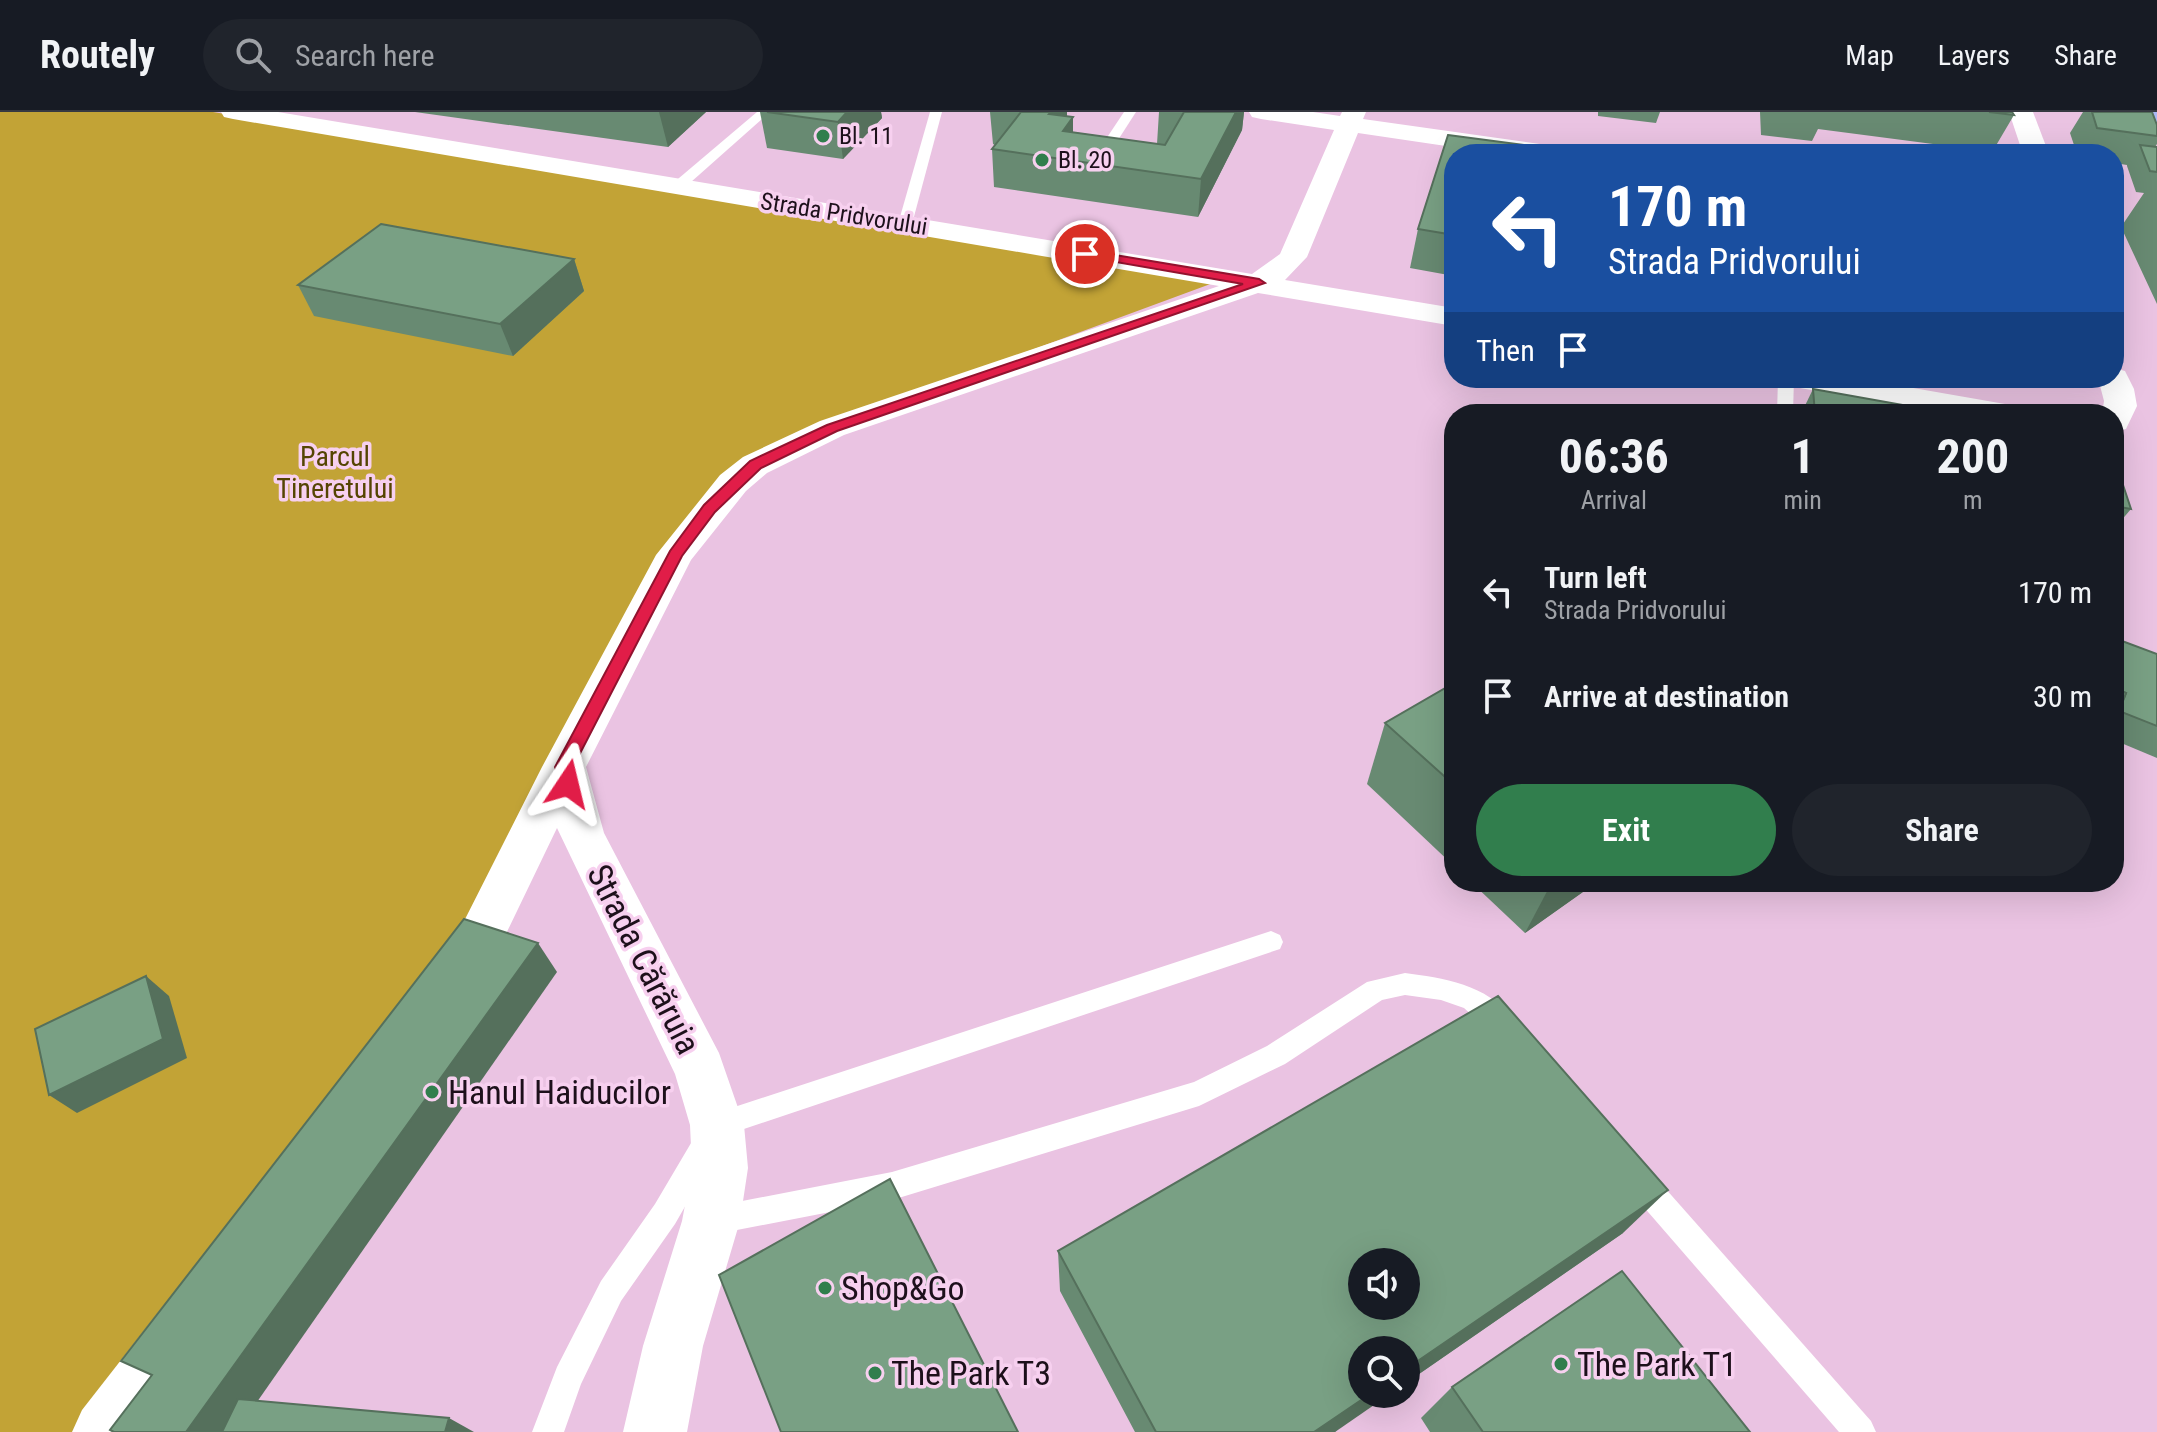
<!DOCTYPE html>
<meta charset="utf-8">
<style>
body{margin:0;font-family:"Roboto Condensed",sans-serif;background:#20242c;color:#f1f3f6;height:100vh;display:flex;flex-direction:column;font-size:30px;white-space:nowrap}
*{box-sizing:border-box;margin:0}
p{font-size:26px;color:#9ea1a6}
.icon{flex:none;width:44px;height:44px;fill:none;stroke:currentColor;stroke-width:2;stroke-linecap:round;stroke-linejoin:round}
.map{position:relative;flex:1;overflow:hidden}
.details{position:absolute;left:1444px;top:292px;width:680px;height:488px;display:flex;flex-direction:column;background:#171b24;border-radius:32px;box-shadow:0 8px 32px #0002}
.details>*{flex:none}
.banner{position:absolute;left:1444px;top:32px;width:680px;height:244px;border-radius:32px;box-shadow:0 8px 32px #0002;background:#1a4fa0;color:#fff;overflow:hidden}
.buttons{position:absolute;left:1348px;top:1136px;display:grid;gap:16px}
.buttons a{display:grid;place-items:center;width:72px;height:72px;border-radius:50%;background:#171b24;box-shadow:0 8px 32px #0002;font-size:40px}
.pin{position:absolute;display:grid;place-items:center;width:68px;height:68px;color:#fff;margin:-34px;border:4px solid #fff;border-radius:50%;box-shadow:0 2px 8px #0007}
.me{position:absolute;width:88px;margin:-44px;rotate:10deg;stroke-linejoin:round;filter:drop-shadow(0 0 6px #0008)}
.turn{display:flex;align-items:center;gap:28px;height:168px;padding:0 32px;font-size:36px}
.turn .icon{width:104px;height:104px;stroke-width:2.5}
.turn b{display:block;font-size:56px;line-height:68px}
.then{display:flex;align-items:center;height:76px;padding:0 32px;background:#0003;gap:16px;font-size:30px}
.eta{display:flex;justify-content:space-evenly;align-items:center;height:136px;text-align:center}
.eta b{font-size:48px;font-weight:700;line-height:56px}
.action{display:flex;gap:16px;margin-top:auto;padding:16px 32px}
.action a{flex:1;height:92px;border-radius:48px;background:#317e4d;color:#fff;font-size:32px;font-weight:700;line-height:92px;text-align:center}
.action a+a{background:#20242c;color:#f1f3f6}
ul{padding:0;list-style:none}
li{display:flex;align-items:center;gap:24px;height:104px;padding:0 32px}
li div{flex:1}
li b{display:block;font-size:30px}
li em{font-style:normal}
header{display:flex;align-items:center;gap:48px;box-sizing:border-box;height:112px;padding:0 40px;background:#171b24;border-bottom:2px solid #363941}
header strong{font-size:38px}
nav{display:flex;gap:44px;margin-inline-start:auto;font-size:28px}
.search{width:560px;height:72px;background:#20242c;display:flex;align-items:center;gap:20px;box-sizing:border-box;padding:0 28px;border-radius:44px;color:#9ea1a6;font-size:30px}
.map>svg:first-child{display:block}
.green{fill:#c2a336}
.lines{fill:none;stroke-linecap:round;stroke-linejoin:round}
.service{fill:#fff;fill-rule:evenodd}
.minor{fill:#fff;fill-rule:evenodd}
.primary{fill:#abb8f5;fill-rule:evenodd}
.wall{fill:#688a72}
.shaded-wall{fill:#55705c}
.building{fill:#79a084;stroke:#55705c;stroke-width:2;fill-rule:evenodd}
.route{fill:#e11d48;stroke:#92132f;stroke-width:2}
.poi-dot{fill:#317e4d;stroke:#f7d0ef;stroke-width:3}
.labels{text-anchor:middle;stroke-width:7;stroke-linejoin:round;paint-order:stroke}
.far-poi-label{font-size:24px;fill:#1d101b;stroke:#f7d0ef;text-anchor:start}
.far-street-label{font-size:24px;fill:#1d101b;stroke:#f7d0ef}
.park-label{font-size:28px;fill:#554402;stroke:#f7d0ef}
.near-street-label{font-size:34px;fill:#1d101b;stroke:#f7d0ef}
.near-poi-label{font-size:34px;fill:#1d101b;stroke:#f7d0ef;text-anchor:start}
</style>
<header>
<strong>Routely</strong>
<div class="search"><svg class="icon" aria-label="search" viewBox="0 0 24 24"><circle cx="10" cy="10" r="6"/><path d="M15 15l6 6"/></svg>Search here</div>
<nav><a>Map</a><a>Layers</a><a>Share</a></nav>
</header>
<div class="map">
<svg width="2157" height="1320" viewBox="0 0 2157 1320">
<rect width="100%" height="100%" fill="#eac3e2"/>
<polygon class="green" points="0,0 213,0 1224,167 826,314 685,414 470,835 114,1320 0,1320"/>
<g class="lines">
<g class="service">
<polygon points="757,0 770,0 682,78 672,78 672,72"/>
<polygon points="930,0 942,0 912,112 905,116 898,112"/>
<polygon points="1124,0 1136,0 1109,42 1099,42 1098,39"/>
<polygon points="1778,266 1794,266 1793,302 1777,302"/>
<polygon points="1271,819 1280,823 1283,830 1280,837 726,1023 675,1112 621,1189 581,1272 564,1320 532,1320 557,1255 601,1169 655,1092 707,1004"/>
<path d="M1405,861C1444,866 1497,874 1515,914L1511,922L1502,926L1493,922L1464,896L1441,888L1405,883L1382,888L1285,952L1199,994L892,1088L711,1123L701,1119L697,1109L701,1099L711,1095L892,1060L1194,970L1267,934L1367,870Z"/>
<polygon points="1639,1054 1649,1058 1871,1309 1876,1320 1839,1320 1629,1078 1625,1068 1629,1058"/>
</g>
<g class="minor">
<polygon points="221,0 278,0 1252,162 1280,142 1334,18 1261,7 1252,5 1249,0 1313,0 1340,4 1342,0 1366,0 1363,7 1554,34 1563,36 1567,42 1500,42 1358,21 1307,145 1285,168 1454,196 1454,214 1258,181 844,323 767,361 746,379 691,448 586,655 604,721 719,941 744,1013 748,1056 740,1109 703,1234 687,1320 623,1320 643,1234 682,1109 692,1056 690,1013 675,962 557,716 492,851 471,880 453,886 435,880 428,864 435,848 458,821 542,655 656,443 720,363 743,345 820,309 1219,174 233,7 224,5"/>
<polygon points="2009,0 2033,0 2049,42 2023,42"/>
<polygon points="2114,256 2125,259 2134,277 2137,294 2126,317 2114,320 2114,302 2102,302 2104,289 2098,266 2114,266"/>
<polygon points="1784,266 1856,266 2005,292 2017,295 2022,302 1948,302 1800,276 1789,273"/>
<polygon points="185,1184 206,1193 215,1214 206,1235 143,1320 72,1320 82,1298 164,1193"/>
</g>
<polygon class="primary" points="2100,0 2157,0 2157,13 2103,5"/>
</g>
<g class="wall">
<polygon points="415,0 706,0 668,35"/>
<polygon points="760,0 881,0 882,6 843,47 767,36"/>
<polygon points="990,0 1067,0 1067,4 1073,5 1073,20 1157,32 1159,0 1244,0 1242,18 1198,105 994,75 992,37 995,33 993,32"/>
<polygon points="1598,0 1660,0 1656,11 1598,4"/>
<polygon points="1760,0 2012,0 2014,3 1991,42 1936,42 1933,32 1818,17 1812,29 1761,23"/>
<polygon points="2083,0 2152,0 2157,13 2157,32 2155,35 2157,35 2157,192 2121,115 2144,81 2136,80 2127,54 2127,53 2114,51 2114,42 2077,42 2070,21"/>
<polygon points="1448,23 1454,42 1454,164 1410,156 1418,117"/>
<polygon points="574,147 584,179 513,244 314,204 298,173"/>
<polygon points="1813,277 1953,302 1801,302"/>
<polygon points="2114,365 2131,397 2114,417"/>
<polygon points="2114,526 2157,542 2157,646 2114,628"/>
<polygon points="1454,571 1454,754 1367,672 1385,611"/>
<polygon points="1471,770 1597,770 1525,821"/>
<polygon points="1623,1121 1406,1271 1406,1238 1335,1320 1135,1320 1060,1179 1058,1139"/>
<polygon points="1452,1275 1750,1320 1430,1320 1421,1306"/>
</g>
<g class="shaded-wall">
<polygon points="659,0 706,0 668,35"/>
<polygon points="847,0 881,0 882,6 843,47 838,10"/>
<polygon points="1051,0 1067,0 1067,13 1073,5 1073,42 1049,2"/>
<polygon points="1236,0 1244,0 1242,18 1198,105 1201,67"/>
<polygon points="574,147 584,179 513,244 500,212"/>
<polygon points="1552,770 1597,770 1525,821"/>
<polygon points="538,831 557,860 236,1320 186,1320"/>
<polygon points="146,864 169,884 187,946 77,1001 49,983"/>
<polygon points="1668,1078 1623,1121 1406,1271 1406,1257"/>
<polygon points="1370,1282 1390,1282 1335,1320 1314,1320"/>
<polygon points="449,1306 474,1320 445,1320"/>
</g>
<g class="building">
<polygon points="767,0 847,0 838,10"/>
<polygon points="1021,0 1051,0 1049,2 1073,5 1063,19 1165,33 1184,0 1236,0 1201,67 992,37"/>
<polygon points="1989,0 2012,0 2014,3"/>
<polygon points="2092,0 2152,0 2157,13 2157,24 2097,16"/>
<polygon points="1448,23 1532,34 1531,42 1454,42 1454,123 1418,117"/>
<polygon points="2140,33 2157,35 2157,60 2150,59"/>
<polygon points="381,112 574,147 500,212 298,173"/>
<polygon points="1813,277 1953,302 1815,302"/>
<polygon points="2114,365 2121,367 2131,397 2114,394"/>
<polygon points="2114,526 2157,542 2157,614 2119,599 2126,581 2114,576"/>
<polygon points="1454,571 1454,673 1385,611"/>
<polygon points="2114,576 2126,581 2114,611"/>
<polygon points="464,807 538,831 186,1320 114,1320 110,1318 152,1263 121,1249"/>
<polygon points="146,864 163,927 49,983 35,917"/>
<path d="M1498,884L1668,1078L1406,1257V1238H1362V1282H1370L1314,1320H1156L1058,1139ZM1362,1150H1406V1194H1362Z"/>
<polygon points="890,1067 1018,1320 781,1320 719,1163"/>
<polygon points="1622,1159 1750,1320 1483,1320 1452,1275"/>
<polygon points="238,1287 449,1306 445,1320 222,1320"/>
</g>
<polygon class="route" points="1085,138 1259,167 1265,171 837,319 761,356 715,400 682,444 573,655 577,672 568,679 561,677 555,655 670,439 704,393 750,349 827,313 1243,172 1081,144 1081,139"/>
<g class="poi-dot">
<circle cx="823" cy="24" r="8"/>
<circle cx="1042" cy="48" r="8"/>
<circle cx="432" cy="980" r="8"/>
<circle cx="825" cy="1176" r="8"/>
<circle cx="1561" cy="1252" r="8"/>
<circle cx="875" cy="1261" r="8"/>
</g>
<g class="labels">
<g class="far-poi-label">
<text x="839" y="32">Bl. 11</text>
<text x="1058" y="56">Bl. 20</text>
</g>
<g class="far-street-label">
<text transform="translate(844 102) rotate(9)" y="8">Strada Pridvorului</text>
</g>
<g class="park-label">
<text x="335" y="354">Parcul<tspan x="335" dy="32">Tineretului</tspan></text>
</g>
<g class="near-street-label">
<text transform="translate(644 847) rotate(63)" y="12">Strada Cărăruia</text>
</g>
<g class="near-poi-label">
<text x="448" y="992">Hanul Haiducilor</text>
<text x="841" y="1188">Shop&amp;Go</text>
<text x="1577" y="1264">The Park T1</text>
<text x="891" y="1273">The Park T3</text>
</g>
</g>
</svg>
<div class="buttons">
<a><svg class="icon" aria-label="sound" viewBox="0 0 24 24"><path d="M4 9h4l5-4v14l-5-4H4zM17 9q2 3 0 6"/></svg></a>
<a><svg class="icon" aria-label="search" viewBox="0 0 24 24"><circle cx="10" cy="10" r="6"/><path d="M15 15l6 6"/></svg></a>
</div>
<div class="pin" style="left:1085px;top:142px;background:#d93025"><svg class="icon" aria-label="arrive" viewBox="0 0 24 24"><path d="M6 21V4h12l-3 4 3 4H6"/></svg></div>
<svg class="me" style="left:568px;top:672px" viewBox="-20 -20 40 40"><path d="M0-17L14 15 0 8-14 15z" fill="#e11d48" stroke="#fff" stroke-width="4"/></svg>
<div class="banner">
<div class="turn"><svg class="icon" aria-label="left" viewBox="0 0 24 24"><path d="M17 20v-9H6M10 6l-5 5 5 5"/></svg><div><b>170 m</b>Strada Pridvorului</div></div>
<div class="then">Then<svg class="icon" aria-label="arrive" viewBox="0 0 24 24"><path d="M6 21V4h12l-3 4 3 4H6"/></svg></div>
</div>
<section class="details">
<div class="eta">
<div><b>06:36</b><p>Arrival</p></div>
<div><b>1</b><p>min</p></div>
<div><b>200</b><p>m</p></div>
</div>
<ul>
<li><svg class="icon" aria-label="left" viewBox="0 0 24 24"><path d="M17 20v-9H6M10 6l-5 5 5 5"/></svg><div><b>Turn left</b><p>Strada Pridvorului</p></div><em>170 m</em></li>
<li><svg class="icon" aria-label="arrive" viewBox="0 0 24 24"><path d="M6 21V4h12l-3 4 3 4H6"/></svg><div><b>Arrive at destination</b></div><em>30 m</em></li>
</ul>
<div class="action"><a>Exit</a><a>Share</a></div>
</section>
</div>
